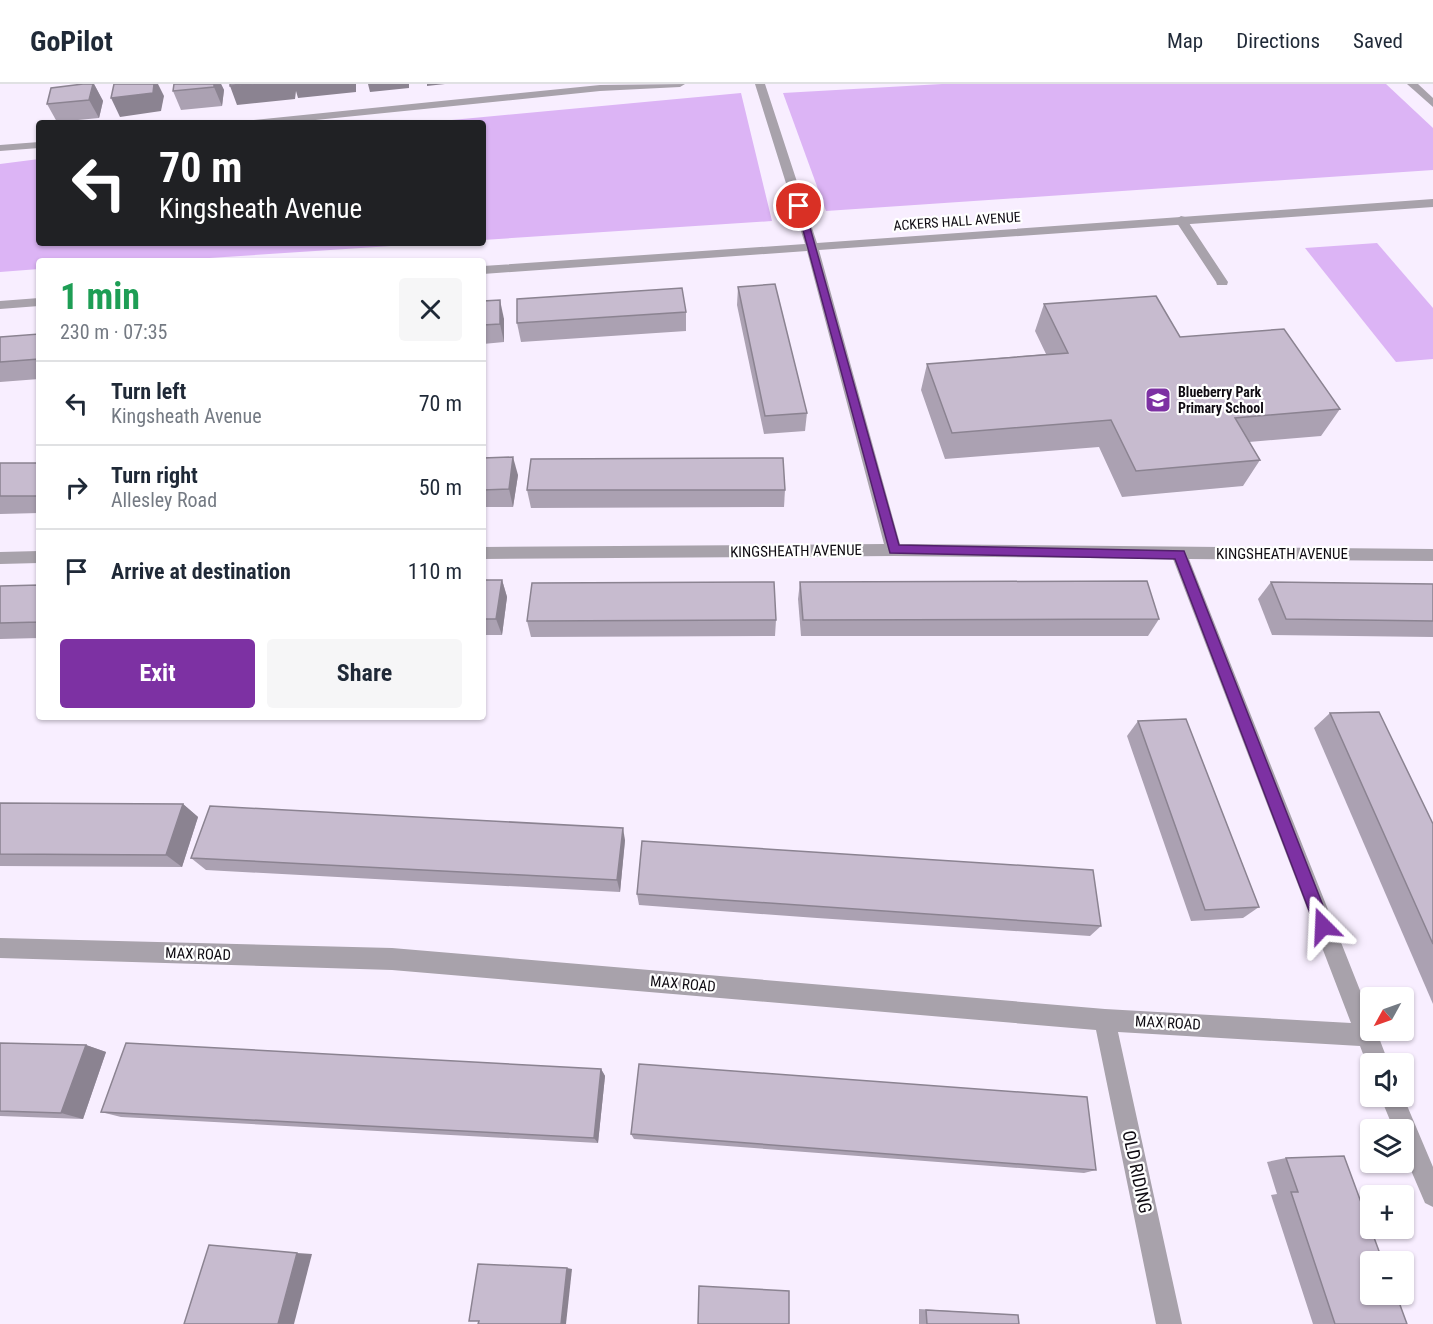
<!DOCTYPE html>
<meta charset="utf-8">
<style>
body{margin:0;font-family:"Roboto Condensed",sans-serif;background:#f6f6f7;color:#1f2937;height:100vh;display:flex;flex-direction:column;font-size:22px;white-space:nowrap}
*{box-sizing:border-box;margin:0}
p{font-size:20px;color:#747a83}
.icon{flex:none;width:33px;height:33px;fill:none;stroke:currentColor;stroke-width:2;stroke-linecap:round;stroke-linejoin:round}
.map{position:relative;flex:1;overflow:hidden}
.drawer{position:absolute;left:36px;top:174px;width:450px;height:462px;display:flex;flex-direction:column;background:#fff;border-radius:6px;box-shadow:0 2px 4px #0004}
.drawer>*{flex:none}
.hud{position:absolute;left:36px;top:36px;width:450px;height:126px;border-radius:6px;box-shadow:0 2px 4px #0004;background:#202124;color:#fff;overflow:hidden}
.needle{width:39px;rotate:230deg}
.tools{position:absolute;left:1360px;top:903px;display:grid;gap:12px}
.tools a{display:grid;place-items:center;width:54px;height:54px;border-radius:6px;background:#fff;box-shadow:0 2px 4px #0004;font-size:30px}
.pin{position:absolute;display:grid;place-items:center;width:51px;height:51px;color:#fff;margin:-26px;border:3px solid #fff;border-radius:50%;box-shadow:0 2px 6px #0007}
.me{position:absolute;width:66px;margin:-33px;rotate:339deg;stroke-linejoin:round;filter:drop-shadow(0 0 4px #0008)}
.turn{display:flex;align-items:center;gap:21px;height:126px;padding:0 24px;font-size:27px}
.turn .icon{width:78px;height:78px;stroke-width:2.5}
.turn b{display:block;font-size:42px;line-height:51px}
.round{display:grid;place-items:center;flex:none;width:63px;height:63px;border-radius:6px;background:#f6f6f7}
.headline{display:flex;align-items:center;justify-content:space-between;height:102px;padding:0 24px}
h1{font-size:36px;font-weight:700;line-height:45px;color:#1e9e55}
.action{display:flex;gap:12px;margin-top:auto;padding:12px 24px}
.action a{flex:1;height:69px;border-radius:6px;background:#7d31a3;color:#fff;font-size:24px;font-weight:700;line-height:69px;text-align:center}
.action a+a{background:#f6f6f7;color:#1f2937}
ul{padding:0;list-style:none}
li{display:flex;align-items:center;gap:18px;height:84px;padding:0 24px;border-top:2px solid #e0e1e3}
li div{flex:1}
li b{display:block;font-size:22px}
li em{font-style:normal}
header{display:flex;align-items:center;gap:36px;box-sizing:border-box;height:84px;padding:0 30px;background:#fff;border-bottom:2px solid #e0e1e3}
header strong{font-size:28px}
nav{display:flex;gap:33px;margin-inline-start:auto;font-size:21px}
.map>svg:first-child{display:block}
.green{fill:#dcb4f5}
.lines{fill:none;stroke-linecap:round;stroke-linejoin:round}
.lane{fill:#a8a2ab;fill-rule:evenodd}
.street{fill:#a8a2ab;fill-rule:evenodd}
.wall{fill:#aba1b2}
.shaded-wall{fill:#8b8391}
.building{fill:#c7bbcf;stroke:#8b8391;stroke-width:1.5}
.route{fill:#7d31a3;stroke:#51206a;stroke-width:1.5}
.labels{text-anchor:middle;stroke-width:4.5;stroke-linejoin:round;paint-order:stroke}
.far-street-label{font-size:14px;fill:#0f0b12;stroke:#fff}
.far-poi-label{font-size:14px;font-weight:bold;fill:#0f0b12;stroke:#fff;text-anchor:start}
.street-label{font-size:15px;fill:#0f0b12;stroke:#fff}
.near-street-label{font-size:18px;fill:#0f0b12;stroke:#fff}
</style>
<header>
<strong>GoPilot</strong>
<nav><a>Map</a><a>Directions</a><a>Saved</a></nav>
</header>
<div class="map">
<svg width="1433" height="1240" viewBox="0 0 1433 1240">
<rect width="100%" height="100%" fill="#f8eeff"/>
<g class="green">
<polygon points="942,0 1386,0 1433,44 1433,86 826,127 783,9"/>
<polygon points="741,9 772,137 483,156 483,39 420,39"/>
<polygon points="39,75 39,159 437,159 163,177 39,177 39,185 0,188 0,80"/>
<polygon points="1377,159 1433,224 1433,275 1396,278 1305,164"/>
</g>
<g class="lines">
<polygon class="lane" points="1181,132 1185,133 1228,198 1227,201 1217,201 1216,198 1175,136"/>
<g class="street">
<polygon points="685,0 680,3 600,7 286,39 249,39 254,36 600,1"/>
<polygon points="755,0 765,0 817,159 1433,115 1433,123 819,166 900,460 1433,465 1433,477 1189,475 1371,934 1371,946 1376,946 1389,980 1371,980 1370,988 1360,962 1118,948 1182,1240 1156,1240 1096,946 392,886 0,874 0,854 392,864 1105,925 1351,939 1173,475 894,472 483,475 483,463 884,460 807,167 483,190 483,182 805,160"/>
<polygon points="1407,0 1418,0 1433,14 1433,23"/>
<polygon points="39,58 39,64 0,67 0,61"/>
<polygon points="39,214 39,222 0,225 0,217"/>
<polygon points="39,467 39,479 0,480 0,468"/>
<polygon points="1380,1012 1403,1012 1433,1083 1433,1123 1425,1119 1404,1070 1404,1046 1394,1046"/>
</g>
</g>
<g class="wall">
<polygon points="83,0 94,0 103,17 99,34 57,38 47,20"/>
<polygon points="174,0 221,0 224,6 222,22 181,26 173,7"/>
<polygon points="738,203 807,329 805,347 764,350 737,221"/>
<polygon points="483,217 504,235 504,258 483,260"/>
<polygon points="1044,220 1180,253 1340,325 1321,352 1249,358 1260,376 1243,402 1122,413 1099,363 945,375 921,306 927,280 1046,270 1035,247"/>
<polygon points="686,228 686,247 521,258 517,239"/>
<polygon points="39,250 39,295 0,298 0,253"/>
<polygon points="483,374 518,391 513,423 483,423"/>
<polygon points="0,379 39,379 39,429 0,430"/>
<polygon points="527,406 785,406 784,423 531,424"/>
<polygon points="483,496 502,496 507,513 502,551 483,551"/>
<polygon points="800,498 1159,535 1148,552 801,552 798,515"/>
<polygon points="1271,498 1433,500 1433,553 1272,551 1258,515"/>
<polygon points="39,501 39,554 0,555 0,502"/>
<polygon points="776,536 775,552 531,553 527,537"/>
<polygon points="1330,629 1433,740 1433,920 1314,644"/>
<polygon points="1138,637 1259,823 1243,834 1191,837 1127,652"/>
<polygon points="0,719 183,720 198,733 182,783 0,782"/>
<polygon points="625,756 620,808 206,786 191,774"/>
<polygon points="637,810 1101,842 1090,852 817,834 639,821"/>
<polygon points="0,959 86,961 106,968 83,1035 0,1032"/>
<polygon points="601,985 605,992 598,1059 121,1033 101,1028"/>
<polygon points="631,1050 1096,1086 1084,1089 634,1055"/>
<polygon points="1286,1074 1407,1240 1313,1240 1271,1111 1277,1110 1267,1078"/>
<polygon points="919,1225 1018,1231 1019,1240 919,1240"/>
</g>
<g class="shaded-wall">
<polygon points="93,0 94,0 103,17 99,34 89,16"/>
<polygon points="154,0 158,0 164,12 161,27 120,33 111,14"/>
<polygon points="214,0 221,0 224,6 222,22 214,3"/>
<polygon points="254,0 356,0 356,8 298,14 296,7 295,15 237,21 230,2"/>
<polygon points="368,0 409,0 409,4 370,8"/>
<polygon points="427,0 445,0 427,2"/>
<polygon points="500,216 504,235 504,258 500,240"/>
<polygon points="513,373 518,391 513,423 509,405"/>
<polygon points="502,496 507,513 502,551 496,535"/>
<polygon points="183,720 198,733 182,783 166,771"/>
<polygon points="623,744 625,756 620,808 617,796"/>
<polygon points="86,961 106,968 83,1035 61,1029"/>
<polygon points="601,985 605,992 598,1059 594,1054"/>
<polygon points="297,1169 312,1170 294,1240 278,1240"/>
<polygon points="567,1184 572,1185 566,1240 561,1240"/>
</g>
<g class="building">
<polygon points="83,0 93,0 89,16 47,20 51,4"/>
<polygon points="114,0 154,0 153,9 111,14"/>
<polygon points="174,0 214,0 214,3 173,7"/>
<polygon points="230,0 254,0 230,2"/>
<polygon points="775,200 807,329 765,332 738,203"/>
<polygon points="682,204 686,228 517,239 517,215"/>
<polygon points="1156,212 1180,253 1284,245 1340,325 1235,334 1260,376 1136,387 1111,336 952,349 927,280 1068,269 1044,220"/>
<polygon points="500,216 500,240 483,241 483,217"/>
<polygon points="39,250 39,275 0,278 0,253"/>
<polygon points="513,373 509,405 483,406 483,374"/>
<polygon points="783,374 785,406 527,406 531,375"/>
<rect x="0" y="379" width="39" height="33"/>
<polygon points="483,496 502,496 496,535 483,535"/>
<polygon points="1147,497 1159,535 803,536 800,498"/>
<polygon points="774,498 776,536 527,537 532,499"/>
<polygon points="1271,498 1433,500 1433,537 1286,535"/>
<polygon points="39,501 39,538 0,539 0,502"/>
<polygon points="1379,628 1433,740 1433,860 1330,629"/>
<polygon points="1186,635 1259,823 1205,826 1138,637"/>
<polygon points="0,719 183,720 166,771 0,770"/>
<polygon points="210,722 623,744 617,796 191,774"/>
<polygon points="642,757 1093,786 1101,842 637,810"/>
<polygon points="0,959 86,961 61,1029 0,1027"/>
<polygon points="126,959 601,985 594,1054 101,1028"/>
<polygon points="639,980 1087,1013 1096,1086 631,1050"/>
<polygon points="1344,1072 1383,1178 1371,1178 1371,1210 1396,1210 1407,1240 1335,1240 1291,1108 1298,1108 1286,1074"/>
<polygon points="209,1161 297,1169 278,1240 184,1240"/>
<polygon points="478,1180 567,1184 561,1240 478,1240 479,1237 469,1237"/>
<polygon points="699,1202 789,1207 789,1240 698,1240"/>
<polygon points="926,1226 1018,1231 1019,1240 927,1240"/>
</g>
<polygon class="route" points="796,120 804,122 899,461 1184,467 1331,842 1329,847 1323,849 1318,847 1315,842 1175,475 890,469"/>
<defs>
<g id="school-square" transform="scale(1.35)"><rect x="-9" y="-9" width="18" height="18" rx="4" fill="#7d31a3" stroke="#fff"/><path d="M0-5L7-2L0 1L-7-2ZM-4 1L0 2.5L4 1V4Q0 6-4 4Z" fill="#fff"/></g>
</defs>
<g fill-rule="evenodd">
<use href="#school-square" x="1158" y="316"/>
</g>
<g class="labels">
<g class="far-street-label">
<text transform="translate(957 137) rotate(-4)" y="5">ACKERS HALL AVENUE</text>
</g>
<g class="far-poi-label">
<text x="1178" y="313">Blueberry Park<tspan x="1178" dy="16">Primary School</tspan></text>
</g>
<g class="street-label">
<text transform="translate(796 467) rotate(-1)" y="5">KINGSHEATH AVENUE</text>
<text x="1282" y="475">KINGSHEATH AVENUE</text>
<text transform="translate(198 870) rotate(2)" y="5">MAX ROAD</text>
<text transform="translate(683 900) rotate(5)" y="5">MAX ROAD</text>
<text transform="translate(1168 939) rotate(3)" y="5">MAX ROAD</text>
</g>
<g class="near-street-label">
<text transform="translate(1137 1088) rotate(78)" y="6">OLD RIDING</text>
</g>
</g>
</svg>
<div class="tools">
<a><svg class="needle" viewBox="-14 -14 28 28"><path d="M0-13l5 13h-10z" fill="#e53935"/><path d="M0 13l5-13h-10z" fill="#747a83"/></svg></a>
<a><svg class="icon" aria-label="sound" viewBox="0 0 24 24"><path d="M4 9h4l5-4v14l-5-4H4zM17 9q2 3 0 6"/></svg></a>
<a><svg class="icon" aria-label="layers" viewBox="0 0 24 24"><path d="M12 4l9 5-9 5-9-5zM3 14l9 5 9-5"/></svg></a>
<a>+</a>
<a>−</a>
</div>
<div class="pin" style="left:799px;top:122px;background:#d93025"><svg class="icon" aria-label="arrive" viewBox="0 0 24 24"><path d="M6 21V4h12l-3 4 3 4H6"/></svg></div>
<svg class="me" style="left:1323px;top:842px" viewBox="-20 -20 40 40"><path d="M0-17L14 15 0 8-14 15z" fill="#7d31a3" stroke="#fff" stroke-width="4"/></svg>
<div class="hud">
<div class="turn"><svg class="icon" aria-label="left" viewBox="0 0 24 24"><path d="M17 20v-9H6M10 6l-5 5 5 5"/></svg><div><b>70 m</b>Kingsheath Avenue</div></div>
</div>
<section class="drawer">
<div class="headline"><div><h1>1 min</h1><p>230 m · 07:35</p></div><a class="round"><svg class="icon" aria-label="close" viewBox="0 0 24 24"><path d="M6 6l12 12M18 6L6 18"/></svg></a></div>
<ul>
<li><svg class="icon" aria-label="left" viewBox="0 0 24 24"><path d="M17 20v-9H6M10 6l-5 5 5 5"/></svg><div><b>Turn left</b><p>Kingsheath Avenue</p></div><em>70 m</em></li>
<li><svg class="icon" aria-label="right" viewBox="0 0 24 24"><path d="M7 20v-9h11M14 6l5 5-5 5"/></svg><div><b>Turn right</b><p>Allesley Road</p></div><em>50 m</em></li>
<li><svg class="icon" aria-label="arrive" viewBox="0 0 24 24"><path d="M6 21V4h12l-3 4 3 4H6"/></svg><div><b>Arrive at destination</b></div><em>110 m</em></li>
</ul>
<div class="action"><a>Exit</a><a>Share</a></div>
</section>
</div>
